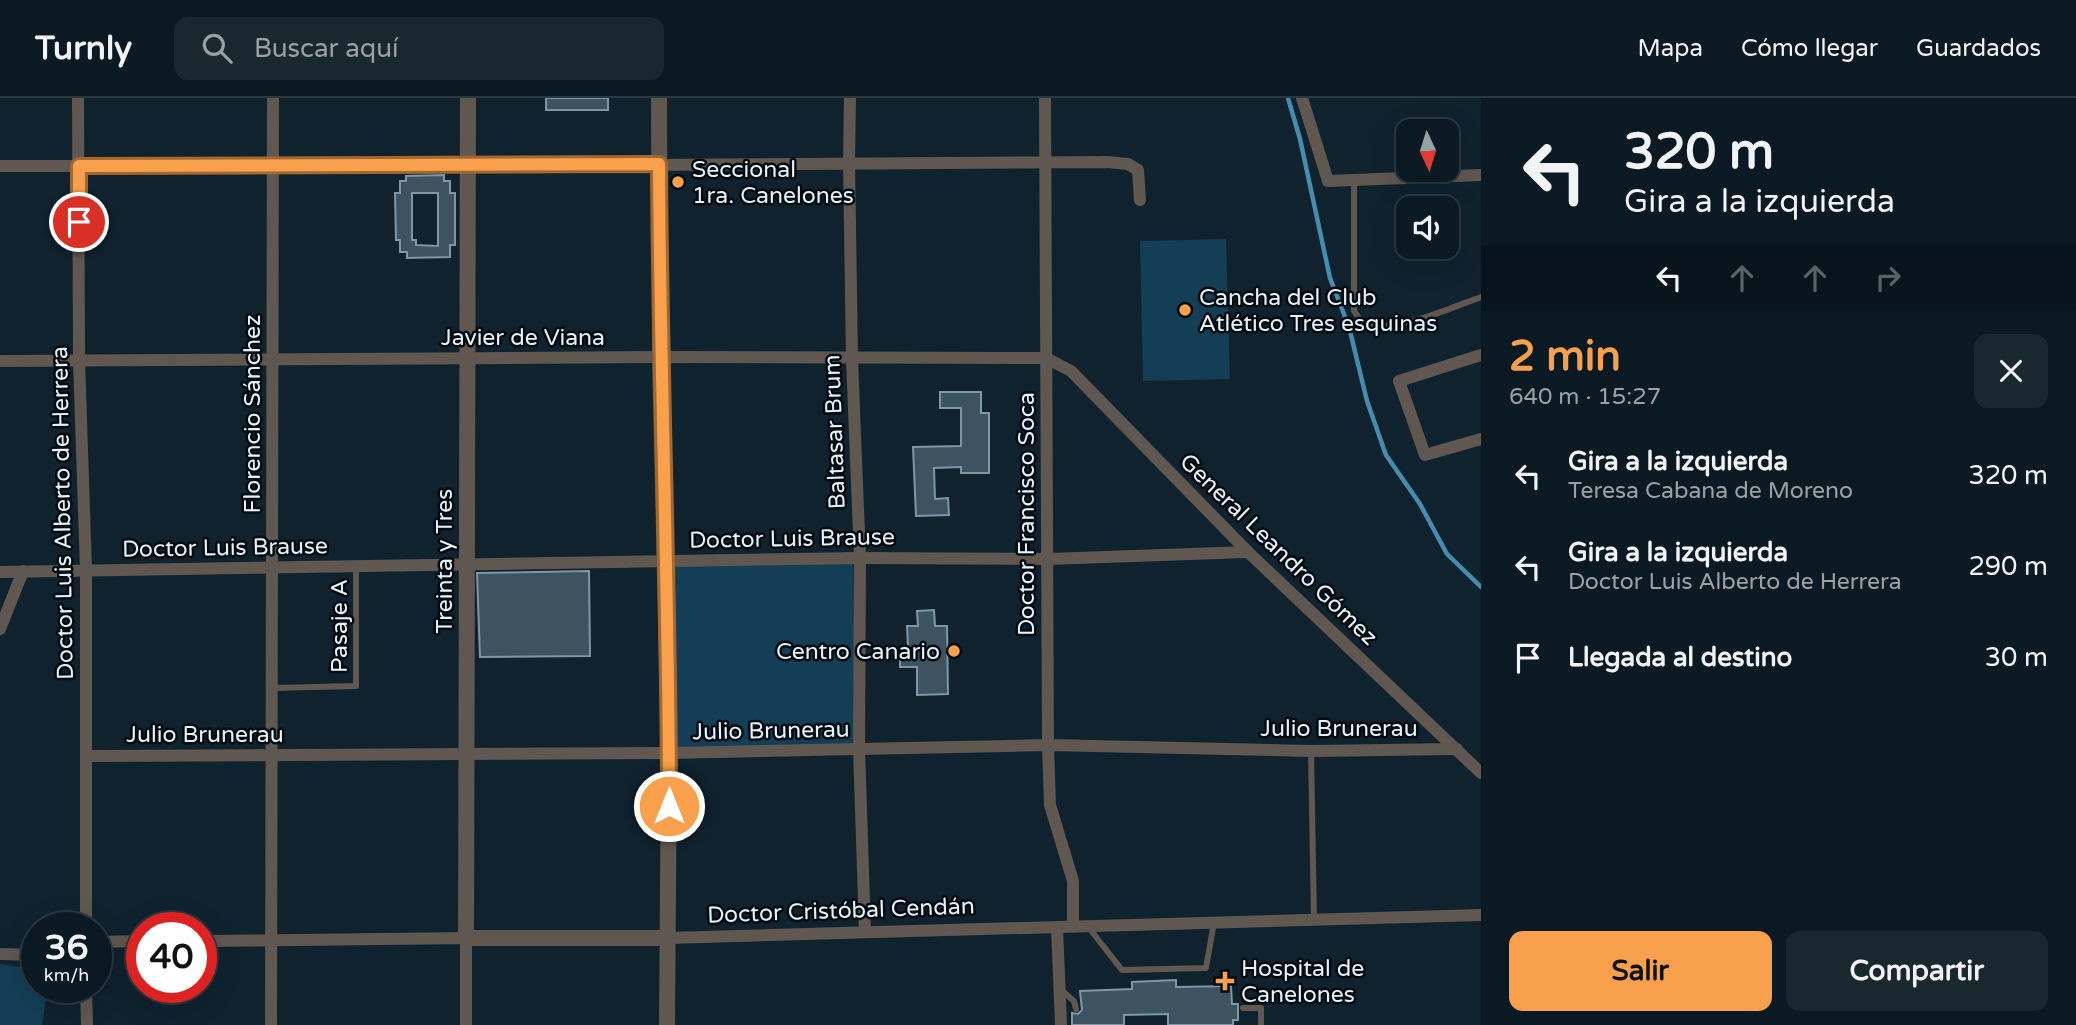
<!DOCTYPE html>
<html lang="es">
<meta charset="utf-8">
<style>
body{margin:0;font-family:"Varela Round",sans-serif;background:#19272f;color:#f1f3f6;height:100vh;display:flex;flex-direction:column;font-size:26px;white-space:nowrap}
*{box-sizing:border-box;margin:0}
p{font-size:23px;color:#9aa1a5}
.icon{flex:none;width:38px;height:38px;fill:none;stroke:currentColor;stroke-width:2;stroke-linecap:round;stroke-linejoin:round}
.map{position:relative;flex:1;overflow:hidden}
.details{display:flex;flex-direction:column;background:#0b1a22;width:595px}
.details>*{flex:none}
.guide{background:#0b1a22;color:#f1f3f6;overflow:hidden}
.needle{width:46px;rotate:176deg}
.fabs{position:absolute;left:1396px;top:21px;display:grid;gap:14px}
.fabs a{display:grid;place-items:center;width:63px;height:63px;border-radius:14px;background:#0b1a22;box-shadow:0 7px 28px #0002,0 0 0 2px #2b3840;font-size:35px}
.speed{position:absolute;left:21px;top:814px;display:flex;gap:14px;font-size:35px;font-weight:700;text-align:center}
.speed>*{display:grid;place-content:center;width:91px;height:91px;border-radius:50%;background:#0b1a22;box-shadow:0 7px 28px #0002,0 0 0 2px #2b3840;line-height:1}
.speed small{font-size:18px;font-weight:400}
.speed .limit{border:10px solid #d22;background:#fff;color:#111}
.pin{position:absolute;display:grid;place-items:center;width:60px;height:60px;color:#fff;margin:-30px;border:4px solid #fff;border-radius:50%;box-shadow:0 2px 7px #0007}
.me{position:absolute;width:77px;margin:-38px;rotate:0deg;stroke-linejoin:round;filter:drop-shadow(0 0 5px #0008)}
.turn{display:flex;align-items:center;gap:24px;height:147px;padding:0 28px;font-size:32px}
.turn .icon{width:91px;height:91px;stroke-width:2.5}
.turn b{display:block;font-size:49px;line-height:60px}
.lanes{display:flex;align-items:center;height:66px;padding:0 28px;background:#0003;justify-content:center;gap:35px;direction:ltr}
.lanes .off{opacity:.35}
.round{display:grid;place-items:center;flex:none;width:74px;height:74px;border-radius:14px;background:#19272f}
.headline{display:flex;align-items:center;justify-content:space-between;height:119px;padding:0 28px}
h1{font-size:42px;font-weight:700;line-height:52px;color:#f8a04b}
.cta{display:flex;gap:14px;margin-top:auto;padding:14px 28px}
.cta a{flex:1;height:80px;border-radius:14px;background:#f8a04b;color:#111;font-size:28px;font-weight:700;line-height:80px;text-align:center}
.cta a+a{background:#19272f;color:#f1f3f6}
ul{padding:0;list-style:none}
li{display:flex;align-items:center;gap:21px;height:91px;padding:0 28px}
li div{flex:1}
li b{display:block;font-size:26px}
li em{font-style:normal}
header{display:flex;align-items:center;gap:42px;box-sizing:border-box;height:98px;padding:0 35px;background:#0b1a22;border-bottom:2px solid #2b3840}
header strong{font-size:33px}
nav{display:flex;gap:38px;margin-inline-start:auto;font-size:24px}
.search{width:490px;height:63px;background:#19272f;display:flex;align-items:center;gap:18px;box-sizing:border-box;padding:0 24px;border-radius:14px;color:#9aa1a5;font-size:26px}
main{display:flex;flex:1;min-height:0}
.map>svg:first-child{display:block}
.green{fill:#133e56}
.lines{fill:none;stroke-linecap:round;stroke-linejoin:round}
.stream{stroke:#458dae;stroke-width:4.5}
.building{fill:#3e5360;stroke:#8096a6;stroke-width:2;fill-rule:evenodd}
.service{stroke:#5f5750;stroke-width:6}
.minor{stroke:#5f5750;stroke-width:12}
.tertiary{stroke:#5f5750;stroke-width:16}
.route-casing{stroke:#a16831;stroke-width:18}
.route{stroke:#f8a04b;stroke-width:12}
.poi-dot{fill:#f8a04b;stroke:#040b10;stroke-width:2.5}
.labels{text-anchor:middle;stroke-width:5;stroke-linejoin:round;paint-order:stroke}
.poi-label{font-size:23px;fill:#e5f2fa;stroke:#040b10;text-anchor:start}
.street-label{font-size:23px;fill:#e5f2fa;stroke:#040b10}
</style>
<header>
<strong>Turnly</strong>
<div class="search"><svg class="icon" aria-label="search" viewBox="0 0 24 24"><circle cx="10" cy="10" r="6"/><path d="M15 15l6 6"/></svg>Buscar aquí</div>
<nav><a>Mapa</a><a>Cómo llegar</a><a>Guardados</a></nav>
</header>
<main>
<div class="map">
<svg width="1481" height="927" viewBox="0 0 1481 927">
<rect width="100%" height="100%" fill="#0f222e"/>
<g class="green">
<polygon points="1226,141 1230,281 1143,283 1140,143"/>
<polygon points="853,465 856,647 675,649 673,468"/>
<polygon points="0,866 37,872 37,889 48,889 42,927 0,927"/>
</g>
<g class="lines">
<polyline class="stream" points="1288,0 1300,41 1330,180 1349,229 1367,303 1386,357 1420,406 1447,456 1481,489"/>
</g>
<g class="building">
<rect x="546" y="0" width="62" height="12"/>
<path d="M444,77V83H450V95H455V147H450V159L407,160V154H400V142H396L395,95H400V83H406V78ZM412,95H438V148L416,147V142H412Z"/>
<polygon points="940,294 981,294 981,315 989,315 989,375 961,375 961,369 934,370 935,401 948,400 949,417 916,418 913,349 961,348 961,310 940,310"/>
<polygon points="589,473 590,558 480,559 477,475"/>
<polygon points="934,512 935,528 947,528 948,596 917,597 917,569 900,569 900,550 908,550 907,528 918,528 917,513"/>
<polygon points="1176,882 1176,889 1231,888 1232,906 1238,906 1238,922 1233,922 1233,927 1168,927 1168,916 1124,917 1124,927 1072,927 1072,915 1078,916 1082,912 1080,893 1132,891 1132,884"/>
</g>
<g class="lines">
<g class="service">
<path d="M1354,82V213C1357,217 1360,223 1365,225C1391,238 1454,208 1481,199"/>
<polyline points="272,590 356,588 356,468"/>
<polyline points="1311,653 1314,821"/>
<polyline points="1089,830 1122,872 1206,870 1214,824"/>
<polyline points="1061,892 1074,903 1076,911"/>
<polyline points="1243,910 1261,910 1261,927"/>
</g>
<g class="minor">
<polyline points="78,0 79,262 86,472 86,830"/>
<polyline points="850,0 849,64 852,261 860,460 859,650 865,834"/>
<polyline points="1045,0 1048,647 1050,707 1073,783 1073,828"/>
<polyline points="1302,0 1328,83 1481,77"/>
<polyline points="0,68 468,68 1107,64 1128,66 1138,72 1140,102"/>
<polyline points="1481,257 1399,283 1425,357 1481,341"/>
<polyline points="0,263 660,259 1046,260 1071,273 1248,454 1481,675"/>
<polyline points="0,474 860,460 1048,461 1248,454"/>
<polyline points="0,531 23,473"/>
<polyline points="86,658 669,655 1048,647 1311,653 1457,651"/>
<polyline points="1057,829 1061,927"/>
<polyline points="669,840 1481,817"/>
<polyline points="201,843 466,840 466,927"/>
<polyline points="96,844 142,843"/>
<polyline points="0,856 37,857"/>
<polyline points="86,889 87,927"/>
<polyline points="271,927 273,0"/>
</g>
<g class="tertiary">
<polyline points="468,0 466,840 669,840"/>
<polyline points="659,0 660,259 669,655 667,927"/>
</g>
</g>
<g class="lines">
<g class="route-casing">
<path id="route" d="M79,124V68L659,66C660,280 669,494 669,708"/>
</g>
<use href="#route" class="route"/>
</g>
<g class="poi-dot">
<circle cx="678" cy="84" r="7"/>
<circle cx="1185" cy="212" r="7"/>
<circle cx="954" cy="553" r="7"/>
<path d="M1221.5 872.5h7v7h7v7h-7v7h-7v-7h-7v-7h7z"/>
</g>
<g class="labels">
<g class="poi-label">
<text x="692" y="79">Seccional<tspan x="692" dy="26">1ra. Canelones</tspan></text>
<text x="1199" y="207">Cancha del Club<tspan x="1199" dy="26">Atlético Tres esquinas</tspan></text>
<text x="940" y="561" text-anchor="end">Centro Canario</text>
<text x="1241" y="878">Hospital de<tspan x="1241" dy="26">Canelones</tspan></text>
</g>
<g class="street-label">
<text x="523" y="247">Javier de Viana</text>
<text transform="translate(252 316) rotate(-90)" y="8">Florencio Sánchez</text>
<text transform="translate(834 334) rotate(-92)" y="8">Baltasar Brum</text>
<text transform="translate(62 415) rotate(-91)" y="8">Doctor Luis Alberto de Herrera</text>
<text transform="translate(1026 416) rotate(-90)" y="8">Doctor Francisco Soca</text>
<text transform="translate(792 440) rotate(-1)" y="8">Doctor Luis Brause</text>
<text transform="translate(225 449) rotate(-1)" y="8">Doctor Luis Brause</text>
<text transform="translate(1279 451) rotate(44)" y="8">General Leandro Gómez</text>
<text transform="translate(444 463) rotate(-90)" y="8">Treinta y Tres</text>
<text transform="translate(339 528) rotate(-90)" y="8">Pasaje A</text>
<text x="1339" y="638">Julio Brunerau</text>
<text transform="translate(771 632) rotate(-1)" y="8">Julio Brunerau</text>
<text x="205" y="644">Julio Brunerau</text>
<text transform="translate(841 812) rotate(-2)" y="8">Doctor Cristóbal Cendán</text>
</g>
</g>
</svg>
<div class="fabs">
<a><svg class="needle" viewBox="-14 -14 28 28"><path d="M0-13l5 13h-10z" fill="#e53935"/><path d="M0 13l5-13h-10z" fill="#9aa1a5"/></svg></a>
<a><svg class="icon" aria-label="sound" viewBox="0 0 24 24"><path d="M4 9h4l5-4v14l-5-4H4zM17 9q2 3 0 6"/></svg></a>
</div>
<div class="speed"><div>36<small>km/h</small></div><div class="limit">40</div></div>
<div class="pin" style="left:79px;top:124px;background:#d93025"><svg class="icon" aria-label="arrive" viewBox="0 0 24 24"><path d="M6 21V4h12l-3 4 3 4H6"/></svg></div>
<svg class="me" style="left:669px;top:708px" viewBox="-20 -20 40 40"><circle r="17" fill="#f8a04b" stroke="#fff" stroke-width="3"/><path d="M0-11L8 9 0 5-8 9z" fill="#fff"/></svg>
</div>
<section class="details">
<div class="guide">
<div class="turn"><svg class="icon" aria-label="left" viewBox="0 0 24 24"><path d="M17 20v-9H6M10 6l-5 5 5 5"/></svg><div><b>320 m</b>Gira a la izquierda</div></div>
<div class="lanes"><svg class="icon" aria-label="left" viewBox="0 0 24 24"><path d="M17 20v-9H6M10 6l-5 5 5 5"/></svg><svg class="icon off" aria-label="ahead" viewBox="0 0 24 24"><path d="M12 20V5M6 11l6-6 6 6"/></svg><svg class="icon off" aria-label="ahead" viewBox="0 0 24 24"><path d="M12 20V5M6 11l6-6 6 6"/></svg><svg class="icon off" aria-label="right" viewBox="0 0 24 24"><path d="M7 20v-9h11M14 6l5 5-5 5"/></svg></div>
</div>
<div class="headline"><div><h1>2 min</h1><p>640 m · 15:27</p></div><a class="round"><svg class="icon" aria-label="close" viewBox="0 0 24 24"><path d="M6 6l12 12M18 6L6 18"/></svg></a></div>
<ul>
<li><svg class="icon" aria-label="left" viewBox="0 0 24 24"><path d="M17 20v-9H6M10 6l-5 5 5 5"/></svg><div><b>Gira a la izquierda</b><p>Teresa Cabana de Moreno</p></div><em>320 m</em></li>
<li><svg class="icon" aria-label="left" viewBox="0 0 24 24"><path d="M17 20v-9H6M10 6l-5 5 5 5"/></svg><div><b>Gira a la izquierda</b><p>Doctor Luis Alberto de Herrera</p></div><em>290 m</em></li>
<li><svg class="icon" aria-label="arrive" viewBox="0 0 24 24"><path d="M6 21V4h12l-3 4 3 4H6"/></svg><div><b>Llegada al destino</b></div><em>30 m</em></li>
</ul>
<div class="cta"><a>Salir</a><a>Compartir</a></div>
</section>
</main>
